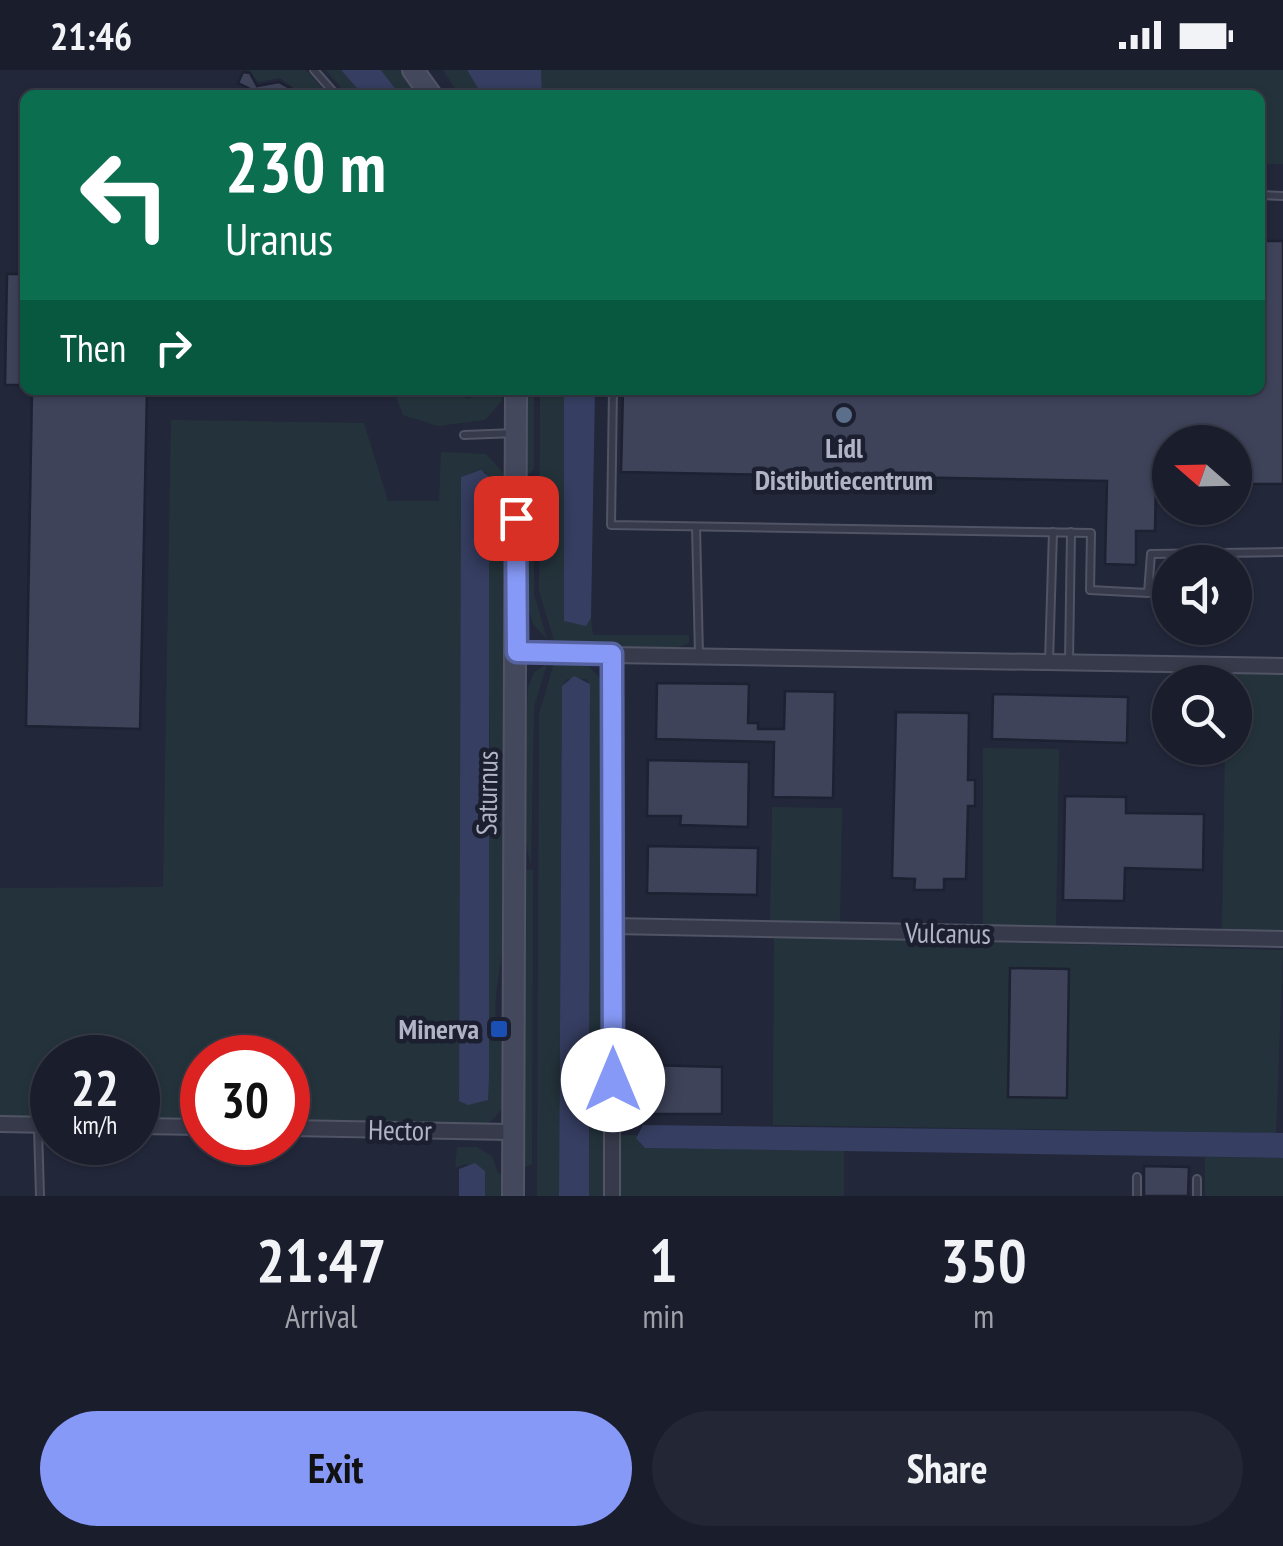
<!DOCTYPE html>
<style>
body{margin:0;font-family:"PT Sans Narrow",sans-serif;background:#232634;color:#f1f3f6;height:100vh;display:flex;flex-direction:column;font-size:38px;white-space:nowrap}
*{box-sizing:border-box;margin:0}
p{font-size:32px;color:#9fa2a9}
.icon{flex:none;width:55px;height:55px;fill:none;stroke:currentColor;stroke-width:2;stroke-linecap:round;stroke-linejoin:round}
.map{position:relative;height:1126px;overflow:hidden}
.drawer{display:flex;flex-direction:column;background:#1a1d2c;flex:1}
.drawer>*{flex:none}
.hud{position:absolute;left:20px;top:20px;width:1245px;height:305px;border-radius:15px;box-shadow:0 2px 8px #0004,0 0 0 2px #383b48;background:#0b6e4f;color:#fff;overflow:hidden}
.needle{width:65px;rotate:290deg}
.controls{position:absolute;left:1152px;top:355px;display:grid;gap:20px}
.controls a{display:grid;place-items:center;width:100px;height:100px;border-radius:50%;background:#1a1d2c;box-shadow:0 2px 8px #0004,0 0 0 2px #383b48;font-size:50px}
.speed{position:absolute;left:30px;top:965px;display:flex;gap:20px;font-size:50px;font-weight:700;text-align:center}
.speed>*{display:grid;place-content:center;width:130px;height:130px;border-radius:50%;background:#1a1d2c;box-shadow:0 2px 8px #0004,0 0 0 2px #383b48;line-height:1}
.speed small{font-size:25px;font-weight:400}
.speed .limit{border:15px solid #d22;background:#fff;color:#111}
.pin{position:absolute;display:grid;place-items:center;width:85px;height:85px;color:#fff;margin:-42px;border-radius:20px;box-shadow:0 5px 15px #0006}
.me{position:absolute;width:110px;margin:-55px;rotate:0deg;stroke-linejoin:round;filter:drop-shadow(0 0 8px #0008)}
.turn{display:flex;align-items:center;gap:35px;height:210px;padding:0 40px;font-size:45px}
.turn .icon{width:130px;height:130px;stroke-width:2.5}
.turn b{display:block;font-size:70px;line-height:85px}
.then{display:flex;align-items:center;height:95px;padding:0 40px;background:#0003;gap:20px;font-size:38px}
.eta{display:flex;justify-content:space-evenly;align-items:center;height:170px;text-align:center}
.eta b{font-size:60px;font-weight:700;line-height:70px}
.action{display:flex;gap:20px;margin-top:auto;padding:20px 40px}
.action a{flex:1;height:115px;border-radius:60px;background:#8699f6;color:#111;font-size:40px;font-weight:700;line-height:115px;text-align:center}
.action a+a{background:#232634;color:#f1f3f6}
.status{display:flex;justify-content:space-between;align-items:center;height:70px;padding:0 50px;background:#1a1d2c;direction:ltr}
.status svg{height:28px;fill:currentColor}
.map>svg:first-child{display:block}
.green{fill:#24333b;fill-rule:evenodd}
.water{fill:#363e61}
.building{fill:#3e435a;stroke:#1d2131;stroke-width:2.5}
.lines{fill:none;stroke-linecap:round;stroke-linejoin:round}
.lane-casing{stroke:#515465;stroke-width:10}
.street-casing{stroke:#515465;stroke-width:18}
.secondary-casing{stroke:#515465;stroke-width:24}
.lane{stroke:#363a4a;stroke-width:6}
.street{stroke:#363a4a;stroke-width:14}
.secondary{stroke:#44485d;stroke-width:20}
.route-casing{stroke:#5763a0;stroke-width:25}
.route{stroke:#8699f6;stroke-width:18}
.service-dot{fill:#5c6f8a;stroke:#1b1f2f;stroke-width:4}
.transit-dot{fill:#1a4fb4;stroke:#1b1f2f;stroke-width:4}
.labels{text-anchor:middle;stroke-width:9;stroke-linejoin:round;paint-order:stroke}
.poi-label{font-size:28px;font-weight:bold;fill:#b1b4c6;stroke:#1b1f2f}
.street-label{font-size:28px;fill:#b1b4c6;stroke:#1b1f2f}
</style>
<div class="status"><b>21:46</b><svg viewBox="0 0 49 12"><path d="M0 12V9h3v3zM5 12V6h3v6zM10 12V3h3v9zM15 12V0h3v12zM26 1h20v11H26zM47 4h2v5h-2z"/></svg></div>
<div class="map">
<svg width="1283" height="1126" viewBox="0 0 1283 1126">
<rect width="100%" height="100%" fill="#22273a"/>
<g class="green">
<polygon points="249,0 306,0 328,25 303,25 280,8 258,12"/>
<polygon points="326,0 341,0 363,25 347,25"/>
<polygon points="381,0 404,0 423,25 400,25"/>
<polygon points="443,0 467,0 482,25 459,25"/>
<polygon points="541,0 1283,0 1283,94 1260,94 1260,25 542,25"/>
<polygon points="393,320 465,320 465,329 502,320 502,331 485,350 438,356 403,345"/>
<polygon points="523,320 534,320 534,399 530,403 523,403"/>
<polygon points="540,320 564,320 585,556 591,548 593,565 689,565 689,573 677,578 573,576 554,570 539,521"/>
<path d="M171,350L364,353L388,431H439L441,382L486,384L509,409L507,870L503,871C502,897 490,935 498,960C505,983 506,1009 504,1037L489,1053L288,1051V988H202V1050L138,1049V988H52V1047L0,1046V818L163,817ZM486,402L490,688L468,1035L459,1030L461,407Z"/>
<polygon points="523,409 534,412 534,524 547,569 533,554 529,540"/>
<polygon points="582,590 605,613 605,1126 589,1126 590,614 586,609 567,609 562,616 559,1126 537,1126 539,644 554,593"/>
<polygon points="547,594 534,637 531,797 521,750 528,618 534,602"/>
<polygon points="1226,601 1283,603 1283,862 1222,861 1225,678 1235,678 1235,612 1226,612"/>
<polygon points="983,678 1059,679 1056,858 983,857"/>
<polygon points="772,737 842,738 840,855 770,853"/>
<polygon points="526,800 533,800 532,1094 520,1099 521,856"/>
<polygon points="774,866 1283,880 1276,1063 773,1055"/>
<polygon points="618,1065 636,1065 645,1078 844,1080 844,1126 618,1126"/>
<polygon points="457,1077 477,1077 492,1086 498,1103 506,1105 506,1126 485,1126 485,1101 466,1094 455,1098"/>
<polygon points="1205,1087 1283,1088 1283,1126 1205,1126"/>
</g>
<g class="water">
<polygon points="341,0 381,0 400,25 363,25"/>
<polygon points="467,0 541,0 542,25 482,25"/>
<polygon points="564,320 595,320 591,548 586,556 564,551"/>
<polygon points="481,400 489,407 489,1006 488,1030 468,1035 459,1031 461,407"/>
<polygon points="574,606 590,614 589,1126 559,1126 562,616"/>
<polygon points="643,1055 1283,1063 1283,1088 645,1078 636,1068"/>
<polygon points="475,1093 485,1101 485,1126 459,1126 459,1099"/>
</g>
<g class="building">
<polygon points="243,2 250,3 257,16 279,12 302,25 237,25 250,19 238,13"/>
<polygon points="1260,171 1283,171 1283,414 1235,414 1235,372 1170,372 1170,412 1156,412 1155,461 1136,461 1136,495 1105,494 1107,411 621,402 623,320 1260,320"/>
<polygon points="7,204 25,204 25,315 5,315"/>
<polygon points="32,320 147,320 140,659 26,656"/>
<polygon points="657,613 749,614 748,653 758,653 758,659 784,659 785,621 835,622 833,728 773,727 774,672 656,669"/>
<polygon points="993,624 1128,627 1127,673 992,669"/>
<polygon points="896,642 969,643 968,710 975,710 975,736 968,736 966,809 944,809 944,820 914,820 915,809 892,808"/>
<polygon points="648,690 749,692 748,757 680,755 681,746 647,746"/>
<polygon points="1065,726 1126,727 1126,743 1204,744 1203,800 1125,798 1124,831 1063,830"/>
<polygon points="648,776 758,778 757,825 647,823"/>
<polygon points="1010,898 1069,899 1067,1028 1008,1027"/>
<polygon points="647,995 722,997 722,1044 647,1044"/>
<polygon points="1144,1096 1189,1097 1188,1126 1144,1126"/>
</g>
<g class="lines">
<g class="lane-casing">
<g id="lane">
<polyline points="314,0 336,25"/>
<polyline points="1260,125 1283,126"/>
<polyline points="613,320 611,455 1091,463 1090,520 1148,523 1151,484 1283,482"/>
<polyline points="464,365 515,363"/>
<polyline points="696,457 699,585"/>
<polyline points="1049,591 1053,462"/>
<polyline points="1069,591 1071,462"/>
<polyline points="38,1057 40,1126"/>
<polyline points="1137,1126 1137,1107"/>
<polyline points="1197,1126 1197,1109"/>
</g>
</g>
<g class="street-casing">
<g id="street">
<polyline points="517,581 612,585 612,1126"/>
<polyline points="612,585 1283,596"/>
<polyline points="613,856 1283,869"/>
<polyline points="0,1054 52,1055"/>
<polyline points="138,1056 202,1057"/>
<polyline points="288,1058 513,1062"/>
</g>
</g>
<g class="secondary-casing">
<g id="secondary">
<polyline points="413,0 431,25"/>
<polyline points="513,1126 516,320"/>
</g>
</g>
<use href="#lane" class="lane"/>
<use href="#street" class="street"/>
<use href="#secondary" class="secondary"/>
</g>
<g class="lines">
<g class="route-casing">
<polyline id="route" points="516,448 517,582 612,584 613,1010"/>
</g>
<use href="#route" class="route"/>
</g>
<circle class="service-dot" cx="844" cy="345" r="10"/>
<rect class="transit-dot" x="489" y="949" width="20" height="20" rx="5"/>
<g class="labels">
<g class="poi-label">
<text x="844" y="388">Lidl<tspan x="844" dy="32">Distibutiecentrum</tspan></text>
<text x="479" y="969" text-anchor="end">Minerva</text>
</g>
<g class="street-label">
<text transform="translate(487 723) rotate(-89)" y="10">Saturnus</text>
<text transform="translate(948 863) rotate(1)" y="10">Vulcanus</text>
<text transform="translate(400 1060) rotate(1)" y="10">Hector</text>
</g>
</g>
</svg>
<div class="controls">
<a><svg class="needle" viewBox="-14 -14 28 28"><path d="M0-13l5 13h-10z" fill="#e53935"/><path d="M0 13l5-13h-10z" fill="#9fa2a9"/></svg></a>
<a><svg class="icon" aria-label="sound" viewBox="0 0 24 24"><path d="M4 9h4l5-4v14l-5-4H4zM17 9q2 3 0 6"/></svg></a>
<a><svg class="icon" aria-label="search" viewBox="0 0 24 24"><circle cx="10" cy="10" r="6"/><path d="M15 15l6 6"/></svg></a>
</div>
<div class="speed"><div>22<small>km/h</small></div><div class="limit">30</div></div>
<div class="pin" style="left:516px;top:448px;background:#d93025"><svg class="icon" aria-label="arrive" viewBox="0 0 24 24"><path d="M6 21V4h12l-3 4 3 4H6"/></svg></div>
<svg class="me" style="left:613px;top:1010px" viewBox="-20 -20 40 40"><circle r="19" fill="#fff"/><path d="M0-13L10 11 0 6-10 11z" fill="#8699f6"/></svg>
<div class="hud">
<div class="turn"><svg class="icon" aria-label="left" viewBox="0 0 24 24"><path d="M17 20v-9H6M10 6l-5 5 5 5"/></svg><div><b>230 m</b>Uranus</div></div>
<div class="then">Then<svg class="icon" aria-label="right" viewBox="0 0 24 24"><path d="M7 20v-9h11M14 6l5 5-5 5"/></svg></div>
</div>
</div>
<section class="drawer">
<div class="eta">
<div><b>21:47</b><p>Arrival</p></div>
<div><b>1</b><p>min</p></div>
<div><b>350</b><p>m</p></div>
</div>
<div class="action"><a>Exit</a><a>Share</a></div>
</section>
